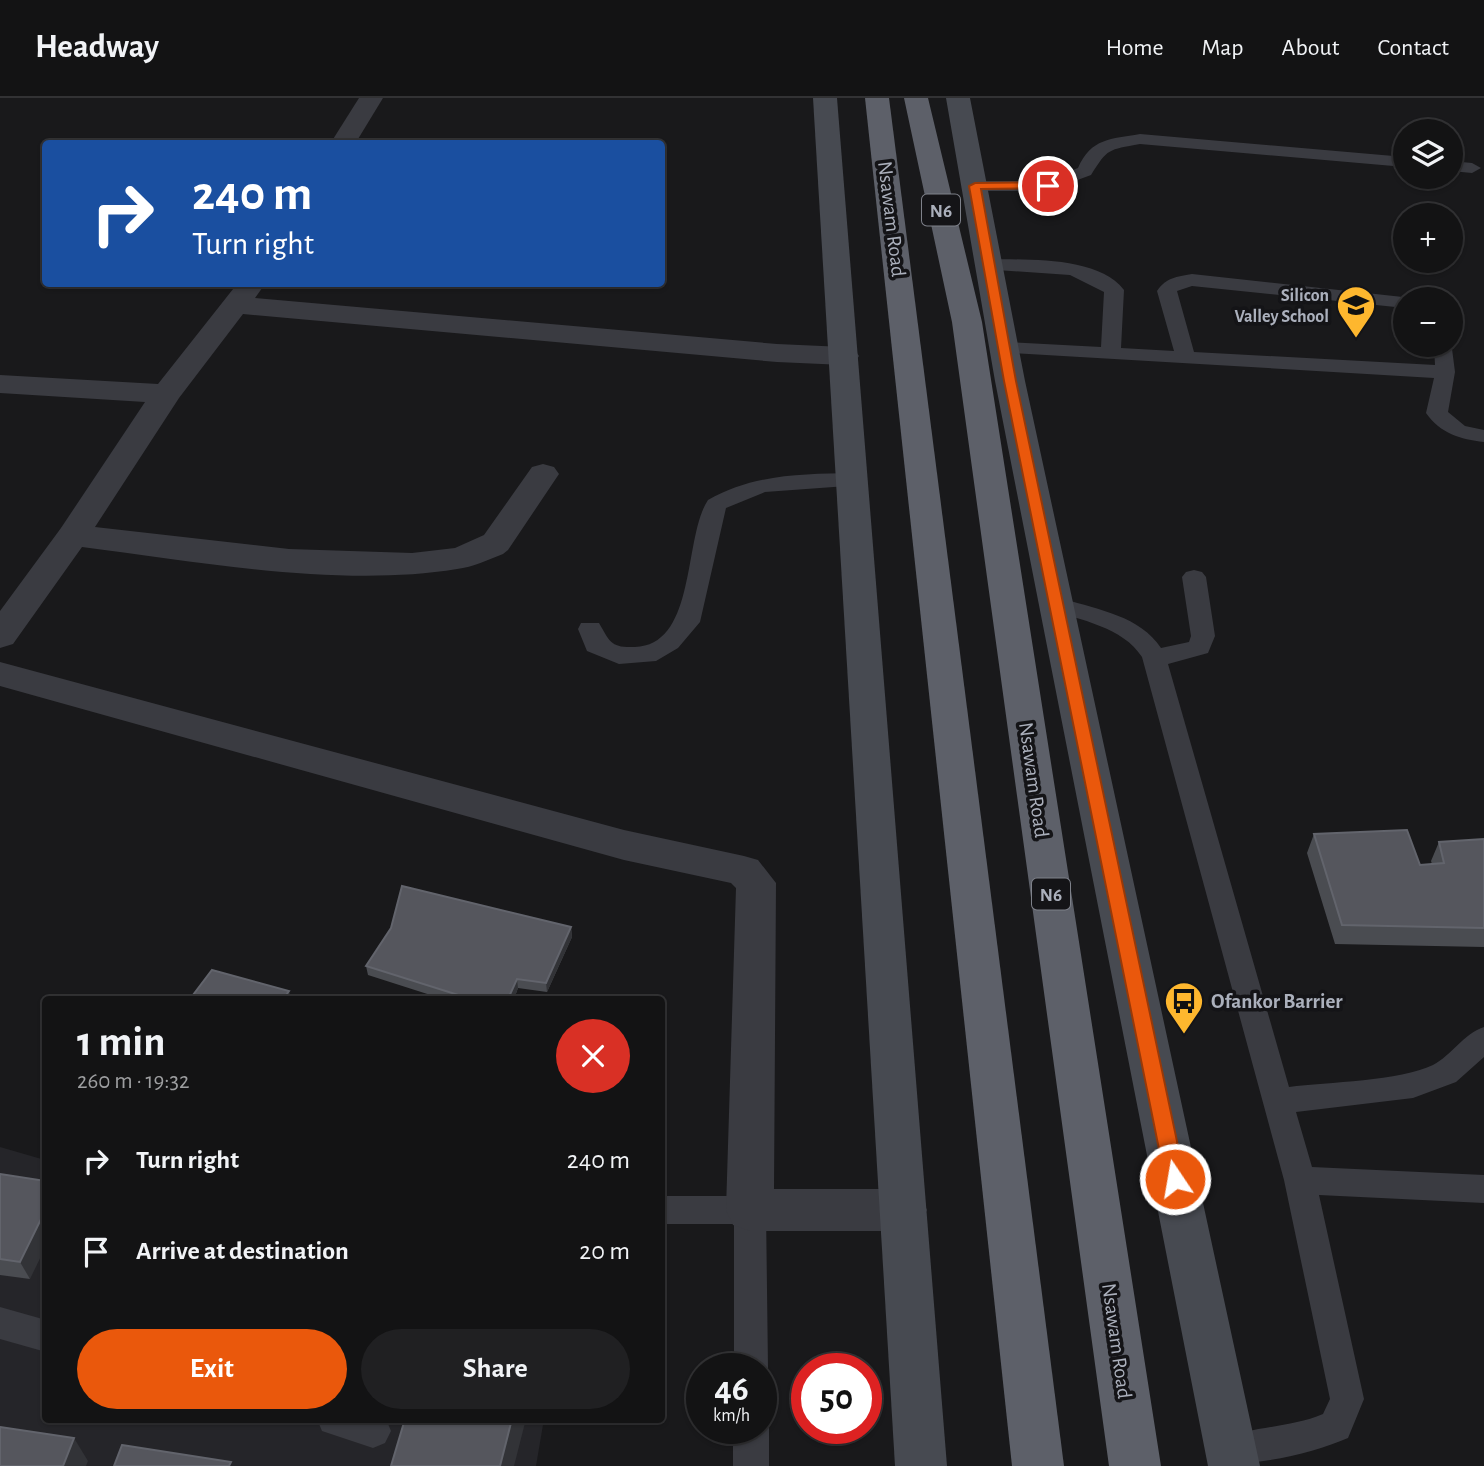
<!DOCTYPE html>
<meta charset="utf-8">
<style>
body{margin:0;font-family:"Alegreya Sans",sans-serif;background:#202022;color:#f1f3f6;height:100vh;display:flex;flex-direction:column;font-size:26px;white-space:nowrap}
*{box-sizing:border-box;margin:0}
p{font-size:23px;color:#9d9ea0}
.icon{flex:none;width:38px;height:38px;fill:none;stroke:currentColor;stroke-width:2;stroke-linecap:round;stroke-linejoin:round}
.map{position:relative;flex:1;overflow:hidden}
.side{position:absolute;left:42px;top:898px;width:623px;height:427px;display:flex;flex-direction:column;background:#131314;border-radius:7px;box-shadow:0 2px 5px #0004,0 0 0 2px #323234}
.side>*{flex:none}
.hud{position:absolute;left:42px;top:42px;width:623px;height:147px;border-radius:7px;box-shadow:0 2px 5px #0004,0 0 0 2px #323234;background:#1a4fa0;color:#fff;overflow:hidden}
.buttons{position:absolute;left:1393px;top:21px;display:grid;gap:14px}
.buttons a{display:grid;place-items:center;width:70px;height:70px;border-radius:50%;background:#131314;box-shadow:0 2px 5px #0004,0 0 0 2px #323234;font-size:35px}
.speed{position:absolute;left:686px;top:1255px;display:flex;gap:14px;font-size:35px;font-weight:700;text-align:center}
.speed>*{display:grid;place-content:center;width:91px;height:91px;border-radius:50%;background:#131314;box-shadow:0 2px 5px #0004,0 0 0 2px #323234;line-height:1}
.speed small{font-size:18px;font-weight:400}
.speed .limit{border:10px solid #d22;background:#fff;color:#111}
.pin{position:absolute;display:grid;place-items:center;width:60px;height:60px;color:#fff;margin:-30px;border:4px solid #fff;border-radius:50%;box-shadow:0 2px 7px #0007}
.me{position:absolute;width:77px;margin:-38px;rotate:348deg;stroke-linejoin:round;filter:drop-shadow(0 0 5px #0008)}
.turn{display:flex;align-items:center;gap:24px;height:147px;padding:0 35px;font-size:32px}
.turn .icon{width:91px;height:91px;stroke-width:2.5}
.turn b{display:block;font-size:49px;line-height:60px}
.round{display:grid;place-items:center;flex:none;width:74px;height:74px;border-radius:37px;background:#202022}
.head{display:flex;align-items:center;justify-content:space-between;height:119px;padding:0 35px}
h1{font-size:42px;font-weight:600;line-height:52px}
.button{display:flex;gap:14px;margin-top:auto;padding:14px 35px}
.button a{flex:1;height:80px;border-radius:42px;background:#ea580c;color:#fff;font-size:28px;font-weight:600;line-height:80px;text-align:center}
.button a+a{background:#202022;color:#f1f3f6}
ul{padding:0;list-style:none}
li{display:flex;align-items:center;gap:21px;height:91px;padding:0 35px}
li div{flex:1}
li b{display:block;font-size:26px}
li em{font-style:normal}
header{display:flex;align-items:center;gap:42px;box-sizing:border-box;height:98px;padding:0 35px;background:#131314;border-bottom:2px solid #323234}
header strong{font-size:33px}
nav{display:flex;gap:38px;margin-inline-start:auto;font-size:24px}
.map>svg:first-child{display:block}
.built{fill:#252529}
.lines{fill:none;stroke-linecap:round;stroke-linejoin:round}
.service{fill:#3a3b41;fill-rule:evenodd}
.minor{fill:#3a3b41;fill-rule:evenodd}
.secondary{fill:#474a51;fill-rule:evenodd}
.trunk{fill:#5d6069;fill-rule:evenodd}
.wall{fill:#4a4c51}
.shaded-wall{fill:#323337}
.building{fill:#55565d;stroke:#62646c;stroke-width:2}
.route{fill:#ea580c;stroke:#983908;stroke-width:2}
.labels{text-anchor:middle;stroke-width:7;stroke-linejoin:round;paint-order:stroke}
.far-poi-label{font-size:18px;font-weight:bold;fill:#abb0bc;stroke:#141417;text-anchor:end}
.shield{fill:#141417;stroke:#7e818a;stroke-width:2}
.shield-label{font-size:19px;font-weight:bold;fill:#abb0bc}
.street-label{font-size:21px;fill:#abb0bc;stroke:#141417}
.poi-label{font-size:21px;font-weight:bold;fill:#abb0bc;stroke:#141417;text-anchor:start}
</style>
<header>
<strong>Headway</strong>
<nav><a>Home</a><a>Map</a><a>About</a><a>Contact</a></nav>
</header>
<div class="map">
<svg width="1484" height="1368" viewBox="0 0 1484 1368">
<rect width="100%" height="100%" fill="#19191b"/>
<polygon class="built" points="0,1049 45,1062 46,1321 544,1321 536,1368 0,1368"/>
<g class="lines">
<g class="service">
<path d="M1140,36L1405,59V69L1140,46C1108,52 1108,50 1091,77L1048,93H975L966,88L975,83H1046L1078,70C1091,40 1111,41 1140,36Z"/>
<polygon points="1451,63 1472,65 1481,70 1472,75 1451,73"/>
<path d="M989,161C1027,162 1098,158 1124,192L1121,250L1174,253L1157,193C1167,179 1176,179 1192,176L1412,200L1405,201V210L1192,188L1177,193L1194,254L1435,267L1434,247H1451V243L1455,274L1448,314L1465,328L1484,332V344C1460,341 1441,336 1426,315L1434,280L997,254L994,250L1004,244L1101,249L1104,194L1070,177L982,171L979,167Z"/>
<path d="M853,375L864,382L861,387L765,394L726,410L700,524L678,550L656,563L619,566L587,553L578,531L581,525H599C610,544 611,550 635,549C697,547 683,439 708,402C753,376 802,376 853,375Z"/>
<path d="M1194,472L1202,474L1206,479L1215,538L1208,555L1168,566L1289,989C1328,984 1400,983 1433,967C1452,957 1463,936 1484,929V959L1456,984L1413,1000L1296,1014L1312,1069L1484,1077V1105L1319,1097L1364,1301L1348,1340C1314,1355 1256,1368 1218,1366L1213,1354L1218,1342C1252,1328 1290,1330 1323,1316L1330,1301L1284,1082L1142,559C1123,529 1080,522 1048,511L1044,506L1048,501H1064C1099,512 1140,518 1161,550L1189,544L1191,538L1182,479L1186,474Z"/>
<polygon points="662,1098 750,1098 761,1102 766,1112 768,1270 763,1281 761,1270 734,1270 734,1126 662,1126"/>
<polygon points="0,1209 46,1222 46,1254 0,1241"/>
<polygon points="761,1317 769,1330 769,1368 733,1368 733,1330 761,1330"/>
<polygon points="317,1321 386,1321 391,1333 385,1345 373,1350 322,1333"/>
</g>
<g class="minor">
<polygon points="359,0 383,0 355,46 330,46"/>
<path d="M237,186H265L255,200L777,246L844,249L855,252L859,258L855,264L844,267L777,264L243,216L179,300L95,429L289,451L412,455L455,450L484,437L532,369L543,366L554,369L559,376L508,452L503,456C488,462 473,469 457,471C341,490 199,464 82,449L13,546L0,550V513L61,430L145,304L0,295V277L158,286Z"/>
<polygon points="0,564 624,732 744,758 758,762 776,785 774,1091 903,1091 920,1097 927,1112 920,1127 903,1133 750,1133 733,1127 726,1112 736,790 731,785 624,762 0,588"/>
</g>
<g class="secondary">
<polygon points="813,0 837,0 947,1368 895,1368"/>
<polygon points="946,0 970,0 1025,283 1260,1368 1208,1368 995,283"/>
</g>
<g class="trunk">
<polygon points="865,0 889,0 1064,1368 1012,1368"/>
<polygon points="904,0 928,0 982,224 1161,1368 1109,1368 952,224"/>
</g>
</g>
<g class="wall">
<polygon points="1314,736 1420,767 1432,766 1431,763 1439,744 1484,741 1484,849 1335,846 1307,755"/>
<polygon points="571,829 572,839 547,894 518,890 514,901 443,901 368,877 366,868"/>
<polygon points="0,1076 30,1181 0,1177"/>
</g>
<g class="shaded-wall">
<polygon points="571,829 572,839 547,894 546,885"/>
<polygon points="517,881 518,890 514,901 508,901"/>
<polygon points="289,893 291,901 283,901"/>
<polygon points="46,1111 46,1148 30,1181 20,1164"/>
<polygon points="512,1321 526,1321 514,1368 500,1368"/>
<polygon points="74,1340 88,1363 86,1368 63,1368"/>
</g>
<g class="building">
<polygon points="1407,732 1420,767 1444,765 1439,744 1484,741 1484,830 1342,827 1314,736"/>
<polygon points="402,788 571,829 546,885 517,881 508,901 471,901 366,868 391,830"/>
<polygon points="212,872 289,893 283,901 190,901"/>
<polygon points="0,1076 46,1083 46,1111 20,1164 0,1161"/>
<polygon points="405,1321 512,1321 500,1368 391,1368"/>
<polygon points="0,1329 74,1340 63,1368 0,1368"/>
<polygon points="122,1347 231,1364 229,1368 114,1368"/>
</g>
<polygon class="route" points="1048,84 1054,88 1052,90 981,91 1016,283 1185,1081 1182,1087 1175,1089 1168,1087 1165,1081 1004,283 969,88 975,85"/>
<defs>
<g id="school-pin" transform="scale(2.0125)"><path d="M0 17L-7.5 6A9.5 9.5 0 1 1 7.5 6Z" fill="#feb72e" stroke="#141417"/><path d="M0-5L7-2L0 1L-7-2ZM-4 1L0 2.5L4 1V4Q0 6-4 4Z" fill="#111"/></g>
<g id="bus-pin" transform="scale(2.0125)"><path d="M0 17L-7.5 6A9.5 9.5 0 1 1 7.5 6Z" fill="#feb72e" stroke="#141417"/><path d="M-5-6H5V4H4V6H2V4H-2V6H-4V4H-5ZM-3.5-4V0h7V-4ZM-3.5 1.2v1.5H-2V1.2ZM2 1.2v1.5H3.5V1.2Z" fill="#111"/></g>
</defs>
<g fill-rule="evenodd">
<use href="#school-pin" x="1356" y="207"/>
<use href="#bus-pin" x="1184" y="903"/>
</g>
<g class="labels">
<g class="far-poi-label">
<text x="1329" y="203">Silicon<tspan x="1329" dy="21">Valley School</tspan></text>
</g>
<g class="shield">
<rect x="922" y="96.5" width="38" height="31" rx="5"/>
<rect x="1032" y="780.5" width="38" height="31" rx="5"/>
</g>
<g class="shield-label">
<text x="941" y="119">N6</text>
<text x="1051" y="803">N6</text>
</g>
<g class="street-label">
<text transform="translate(892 121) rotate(83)" y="7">Nsawam Road</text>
<text transform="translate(1034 682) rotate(82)" y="7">Nsawam Road</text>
<text transform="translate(1117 1243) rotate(82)" y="7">Nsawam Road</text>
</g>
<g class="poi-label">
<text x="1211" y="910">Ofankor Barrier</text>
</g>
</g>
</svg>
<div class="buttons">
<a><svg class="icon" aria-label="layers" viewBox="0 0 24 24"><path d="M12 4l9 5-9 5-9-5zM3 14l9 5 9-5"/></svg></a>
<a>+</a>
<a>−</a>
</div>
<div class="speed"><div>46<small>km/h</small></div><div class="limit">50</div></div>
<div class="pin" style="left:1048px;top:88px;background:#d93025"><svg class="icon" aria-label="arrive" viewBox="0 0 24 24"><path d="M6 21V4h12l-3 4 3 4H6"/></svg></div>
<svg class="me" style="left:1175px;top:1081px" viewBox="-20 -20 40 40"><circle r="17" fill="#ea580c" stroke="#fff" stroke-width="3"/><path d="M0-11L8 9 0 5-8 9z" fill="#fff"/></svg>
<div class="hud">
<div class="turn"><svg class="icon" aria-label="right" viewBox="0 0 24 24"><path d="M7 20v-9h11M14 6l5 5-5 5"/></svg><div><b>240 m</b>Turn right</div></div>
</div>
<section class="side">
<div class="head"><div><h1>1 min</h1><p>260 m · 19:32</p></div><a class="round" style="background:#d93025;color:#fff"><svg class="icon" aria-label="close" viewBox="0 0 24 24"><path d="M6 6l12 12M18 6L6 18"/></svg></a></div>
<ul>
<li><svg class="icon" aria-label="right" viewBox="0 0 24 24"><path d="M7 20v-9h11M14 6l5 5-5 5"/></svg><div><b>Turn right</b></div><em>240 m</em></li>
<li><svg class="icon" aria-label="arrive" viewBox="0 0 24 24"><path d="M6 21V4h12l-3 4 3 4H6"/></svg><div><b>Arrive at destination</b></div><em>20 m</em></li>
</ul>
<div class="button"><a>Exit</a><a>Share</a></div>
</section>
</div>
